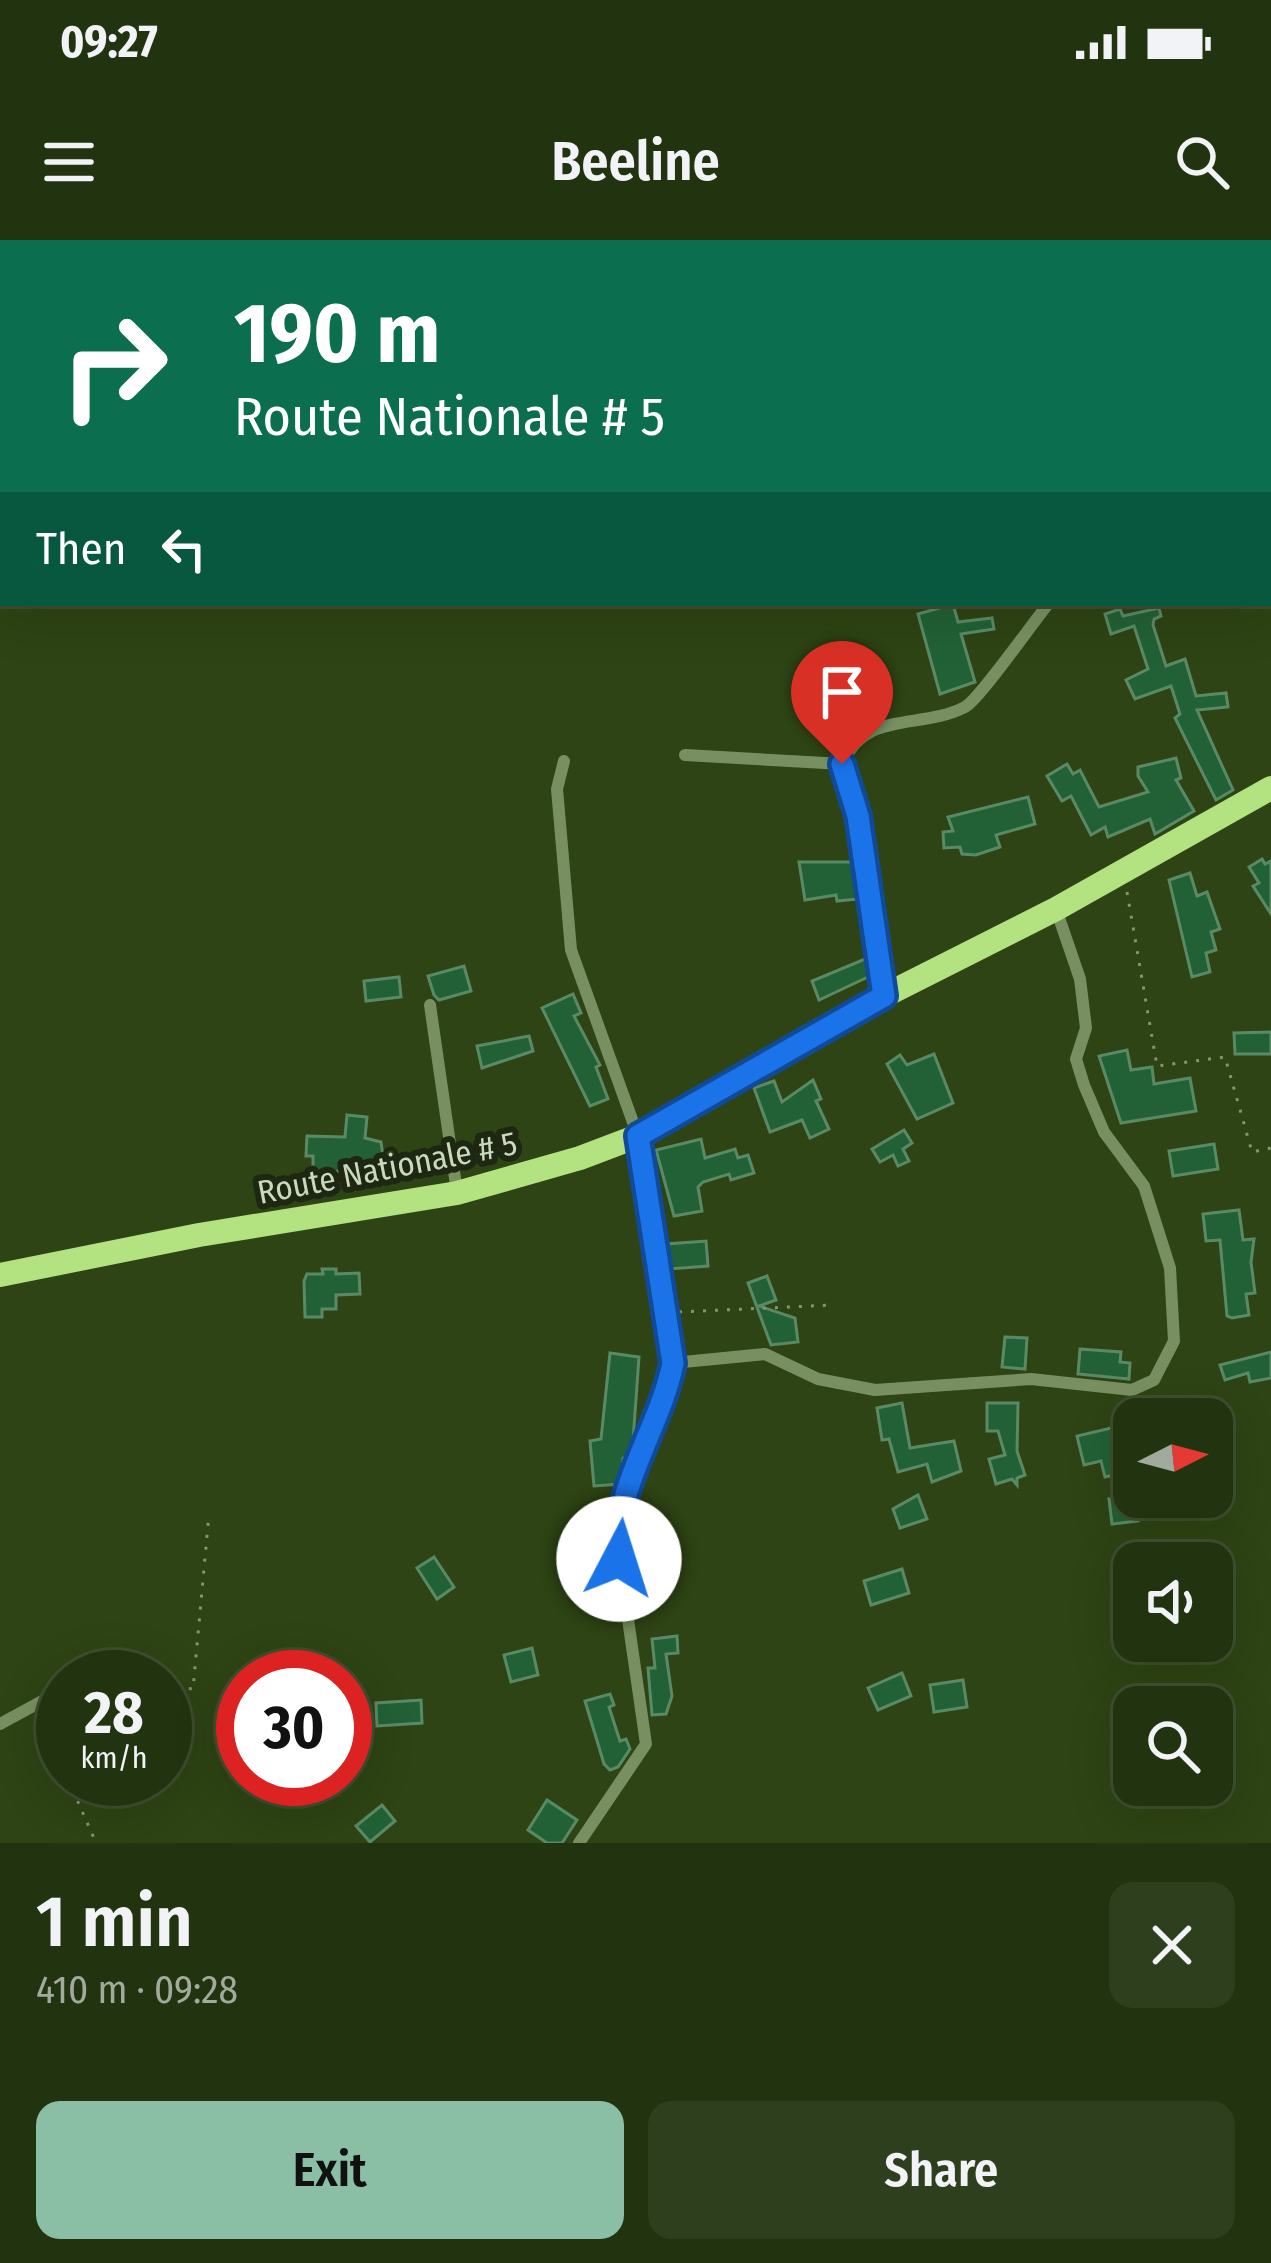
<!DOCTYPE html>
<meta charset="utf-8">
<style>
body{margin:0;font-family:"Fira Sans Condensed",sans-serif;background:#2e3f1d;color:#f1f3f6;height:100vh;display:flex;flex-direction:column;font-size:45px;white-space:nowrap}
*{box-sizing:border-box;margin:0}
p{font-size:39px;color:#a2aa9e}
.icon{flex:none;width:66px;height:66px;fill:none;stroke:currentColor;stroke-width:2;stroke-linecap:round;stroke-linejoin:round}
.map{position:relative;height:1603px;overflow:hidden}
.drawer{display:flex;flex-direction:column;background:#22330f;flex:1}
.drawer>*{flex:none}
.guide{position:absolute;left:0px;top:0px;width:1272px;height:366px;box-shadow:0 12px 48px #0002,0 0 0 3px #3f4e2f;background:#0b6e4f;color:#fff;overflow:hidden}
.needle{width:78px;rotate:84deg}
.tools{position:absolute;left:1113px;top:1158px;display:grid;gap:24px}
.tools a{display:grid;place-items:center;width:120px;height:120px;border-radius:24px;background:#22330f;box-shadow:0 12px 48px #0002,0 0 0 3px #3f4e2f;font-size:60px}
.speed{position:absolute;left:36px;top:1410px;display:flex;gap:24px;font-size:60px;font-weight:700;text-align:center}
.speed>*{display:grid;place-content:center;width:156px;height:156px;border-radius:50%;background:#22330f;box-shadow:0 12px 48px #0002,0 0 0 3px #3f4e2f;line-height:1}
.speed small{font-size:30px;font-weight:400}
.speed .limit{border:18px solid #d22;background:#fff;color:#111}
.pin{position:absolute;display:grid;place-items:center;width:102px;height:102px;color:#fff;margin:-123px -51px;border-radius:50% 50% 50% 0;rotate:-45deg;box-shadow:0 0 12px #0007}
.pin .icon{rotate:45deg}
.me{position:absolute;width:132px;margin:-66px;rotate:5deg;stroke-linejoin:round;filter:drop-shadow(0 0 9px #0008)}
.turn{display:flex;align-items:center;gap:42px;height:252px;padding:0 36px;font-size:54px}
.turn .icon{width:156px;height:156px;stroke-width:2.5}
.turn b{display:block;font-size:84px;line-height:102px}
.then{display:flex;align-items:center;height:114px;padding:0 36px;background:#0003;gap:24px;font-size:45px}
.round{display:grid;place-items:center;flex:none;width:126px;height:126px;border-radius:24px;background:#2e3f1d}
.headline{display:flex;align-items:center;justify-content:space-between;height:204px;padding:0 36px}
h1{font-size:72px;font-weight:600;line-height:90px}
.primary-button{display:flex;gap:24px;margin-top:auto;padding:24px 36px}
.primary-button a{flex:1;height:138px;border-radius:24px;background:#8abfa5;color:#111;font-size:48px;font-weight:600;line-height:138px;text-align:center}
.primary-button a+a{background:#2e3f1d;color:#f1f3f6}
.status{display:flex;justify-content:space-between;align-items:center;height:84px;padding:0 60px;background:#22330f;direction:ltr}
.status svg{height:33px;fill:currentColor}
header{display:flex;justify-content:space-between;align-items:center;height:156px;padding:0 36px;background:#22330f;font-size:54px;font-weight:600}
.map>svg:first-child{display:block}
.building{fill:#226135;stroke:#5a8a65;stroke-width:3}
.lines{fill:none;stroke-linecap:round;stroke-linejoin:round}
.path{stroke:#849571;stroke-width:3;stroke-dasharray:3 9;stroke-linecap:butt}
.minor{stroke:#789061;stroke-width:12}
.primary{stroke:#b2e380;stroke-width:24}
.route-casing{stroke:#114b97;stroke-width:30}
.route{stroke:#1a73e8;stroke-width:21}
.labels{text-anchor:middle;stroke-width:12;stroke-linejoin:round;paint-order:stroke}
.street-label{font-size:33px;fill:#cad8be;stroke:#1d2712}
</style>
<div class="status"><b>09:27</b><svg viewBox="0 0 49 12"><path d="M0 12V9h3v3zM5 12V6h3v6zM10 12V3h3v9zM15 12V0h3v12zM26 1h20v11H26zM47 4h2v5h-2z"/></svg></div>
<header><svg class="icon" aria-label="menu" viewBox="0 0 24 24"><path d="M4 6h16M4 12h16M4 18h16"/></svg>Beeline<svg class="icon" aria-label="search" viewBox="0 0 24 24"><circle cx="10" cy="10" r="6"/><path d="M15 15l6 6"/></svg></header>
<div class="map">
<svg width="1271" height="1603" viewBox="0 0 1271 1603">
<rect width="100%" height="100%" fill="#2e4414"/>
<g class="building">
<polygon points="953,364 958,382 992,378 994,389 961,394 975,442 940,454 918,374"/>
<polygon points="1159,368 1161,376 1154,379 1153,385 1166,426 1185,419 1196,456 1226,453 1228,467 1197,470 1233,550 1216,560 1175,478 1180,474 1171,446 1135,459 1126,440 1148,429 1134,386 1111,394 1105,374 1120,369 1123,376"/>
<polygon points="1176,518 1181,538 1176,540 1194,571 1155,594 1150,579 1108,597 1105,587 1091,595 1071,556 1062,561 1047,536 1067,524 1073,534 1080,530 1099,567 1148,552 1138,536 1138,527"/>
<polygon points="1028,557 1035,584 996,595 1000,607 976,615 962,614 960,607 944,608 943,592 953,591 948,577"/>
<polygon points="1262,619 1265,624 1271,621 1271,674 1253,646 1259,643 1249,627"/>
<polygon points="799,622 854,622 858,659 837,661 836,655 805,660"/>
<polygon points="1190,633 1197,656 1207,652 1220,689 1211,692 1216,710 1206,713 1210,732 1192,737 1169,640"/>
<polygon points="865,719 870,736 819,760 812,741"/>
<polygon points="464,726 471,751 439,760 434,755 428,736"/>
<polygon points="399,737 401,757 366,761 364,741"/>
<polygon points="573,754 581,773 574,776 600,825 596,827 608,859 590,866 542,768"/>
<polygon points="1271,792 1271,814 1235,814 1234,793"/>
<polygon points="529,796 533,811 482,828 477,806"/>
<polygon points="1127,810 1131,830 1152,827 1154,844 1190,838 1196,871 1121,883 1099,816"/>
<polygon points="934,814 953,863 917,879 887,824 900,815 907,825"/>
<polygon points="813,840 821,859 816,861 829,889 810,898 802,880 770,892 754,848 774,841 782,862"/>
<polygon points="347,875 367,877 365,898 381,902 385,930 313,932 313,916 306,916 307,896 345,897"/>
<polygon points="904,890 912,903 903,909 909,921 898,926 893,915 880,922 872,909"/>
<polygon points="701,899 705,918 735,909 738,918 748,915 754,933 731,940 729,934 703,942 698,947 702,971 674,976 656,910"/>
<polygon points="1214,904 1218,929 1173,936 1169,911"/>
<polygon points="1239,970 1243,1000 1254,999 1251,1022 1255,1053 1246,1054 1249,1075 1232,1078 1227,1076 1220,1000 1206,1001 1203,974"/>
<polygon points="706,1001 708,1026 669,1029 667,1004"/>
<polygon points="322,1029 336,1029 336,1034 359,1033 360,1054 336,1055 336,1069 322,1069 322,1077 305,1077 304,1041 307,1034 323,1034"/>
<polygon points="767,1036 776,1060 759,1066 795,1078 798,1102 771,1105 748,1043"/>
<polygon points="1005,1097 1027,1098 1025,1129 1002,1127"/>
<polygon points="1080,1109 1121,1112 1120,1122 1130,1123 1129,1139 1078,1134"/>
<polygon points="1271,1112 1271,1138 1250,1142 1248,1133 1225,1140 1220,1125"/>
<polygon points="610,1113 639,1117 632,1215 623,1218 621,1244 594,1246 590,1201 601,1199"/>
<polygon points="902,1163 910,1208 954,1201 961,1231 932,1242 927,1224 898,1232 889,1199 882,1200 877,1168"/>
<polygon points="987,1163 1018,1163 1017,1211 1025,1235 1017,1238 1017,1245 1012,1239 996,1244 989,1219 1005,1215 998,1191 987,1191"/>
<polygon points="1111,1188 1123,1233 1105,1237 1101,1221 1084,1225 1077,1196"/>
<polygon points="918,1255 927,1279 900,1288 893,1269"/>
<polygon points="1135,1257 1138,1281 1112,1284 1109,1259"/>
<polygon points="434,1317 454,1347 437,1359 417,1328"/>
<polygon points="902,1329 909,1353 871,1365 864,1341"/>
<polygon points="677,1396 678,1413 666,1414 672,1456 666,1474 652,1475 648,1428 655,1428 652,1399"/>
<polygon points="532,1408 538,1435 511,1442 504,1415"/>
<polygon points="902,1433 911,1456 878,1470 868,1448"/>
<polygon points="963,1440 967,1467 934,1472 930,1445"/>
<polygon points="610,1454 614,1465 609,1467 620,1501 626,1499 630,1509 618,1527 610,1530 604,1524 585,1461"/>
<polygon points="421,1460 422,1483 377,1486 376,1463"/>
<polygon points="547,1560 577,1580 562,1603 547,1603 528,1590"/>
<polygon points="382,1565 395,1581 370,1602 356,1586"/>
</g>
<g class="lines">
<g class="path">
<polyline points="1127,652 1157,826 1225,817 1252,912 1271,908"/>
<polyline points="679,1072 833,1065"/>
<polyline points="165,1446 193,1449 209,1274"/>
<polyline points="59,1467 63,1516"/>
<polyline points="68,1539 96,1603"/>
</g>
<g class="minor">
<polyline points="1062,3 1063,0"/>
<polyline points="1269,6 1271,15"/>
<polyline points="1269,355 1271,355"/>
<polyline points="685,515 843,524 858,576 884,756"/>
<polyline points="564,521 557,549 571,710 638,896 673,1123 667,1152 615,1289 646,1504 579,1603"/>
<path d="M843,524C863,470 921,490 965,467C979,460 1033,382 1049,363"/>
<polyline points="430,765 457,952"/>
<polyline points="673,1123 765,1114 818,1139 875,1150 1031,1139 1132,1150 1154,1140 1174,1101 1170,1028 1144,946 1104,892 1084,845 1076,819 1086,788 1080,739 1056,669"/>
<polyline points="0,1484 57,1453"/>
</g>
<polyline class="primary" points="0,1035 199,995 457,953 580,918 638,896 868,764 1056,669 1271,548"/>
</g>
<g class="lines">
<g class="route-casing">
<path id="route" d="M619,1319C611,1251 660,1189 673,1123L638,896L884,756L858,576L842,524"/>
</g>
<use href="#route" class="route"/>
</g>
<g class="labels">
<g class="street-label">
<text transform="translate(387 927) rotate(-11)" y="12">Route Nationale # 5</text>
</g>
</g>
</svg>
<div class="tools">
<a><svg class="needle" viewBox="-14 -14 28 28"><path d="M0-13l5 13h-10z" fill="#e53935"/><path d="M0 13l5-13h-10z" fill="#a2aa9e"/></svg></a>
<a><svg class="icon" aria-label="sound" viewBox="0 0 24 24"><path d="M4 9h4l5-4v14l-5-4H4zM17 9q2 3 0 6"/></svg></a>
<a><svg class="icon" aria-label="search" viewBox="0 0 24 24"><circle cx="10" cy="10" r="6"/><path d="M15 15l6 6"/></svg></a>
</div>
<div class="speed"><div>28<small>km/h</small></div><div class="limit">30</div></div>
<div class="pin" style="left:842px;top:524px;background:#d93025"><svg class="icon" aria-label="arrive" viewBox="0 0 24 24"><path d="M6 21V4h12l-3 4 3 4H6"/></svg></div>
<svg class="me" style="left:619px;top:1319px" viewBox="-20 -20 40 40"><circle r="19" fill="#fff"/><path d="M0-13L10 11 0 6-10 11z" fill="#1a73e8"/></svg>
<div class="guide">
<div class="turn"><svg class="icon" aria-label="right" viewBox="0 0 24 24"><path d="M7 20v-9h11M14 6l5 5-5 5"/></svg><div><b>190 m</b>Route Nationale # 5</div></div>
<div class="then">Then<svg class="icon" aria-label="left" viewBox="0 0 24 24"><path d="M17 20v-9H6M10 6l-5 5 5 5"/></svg></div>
</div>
</div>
<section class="drawer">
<div class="headline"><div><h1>1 min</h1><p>410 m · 09:28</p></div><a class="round"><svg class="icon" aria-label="close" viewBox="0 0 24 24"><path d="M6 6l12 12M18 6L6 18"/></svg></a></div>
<div class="primary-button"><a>Exit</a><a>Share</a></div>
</section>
